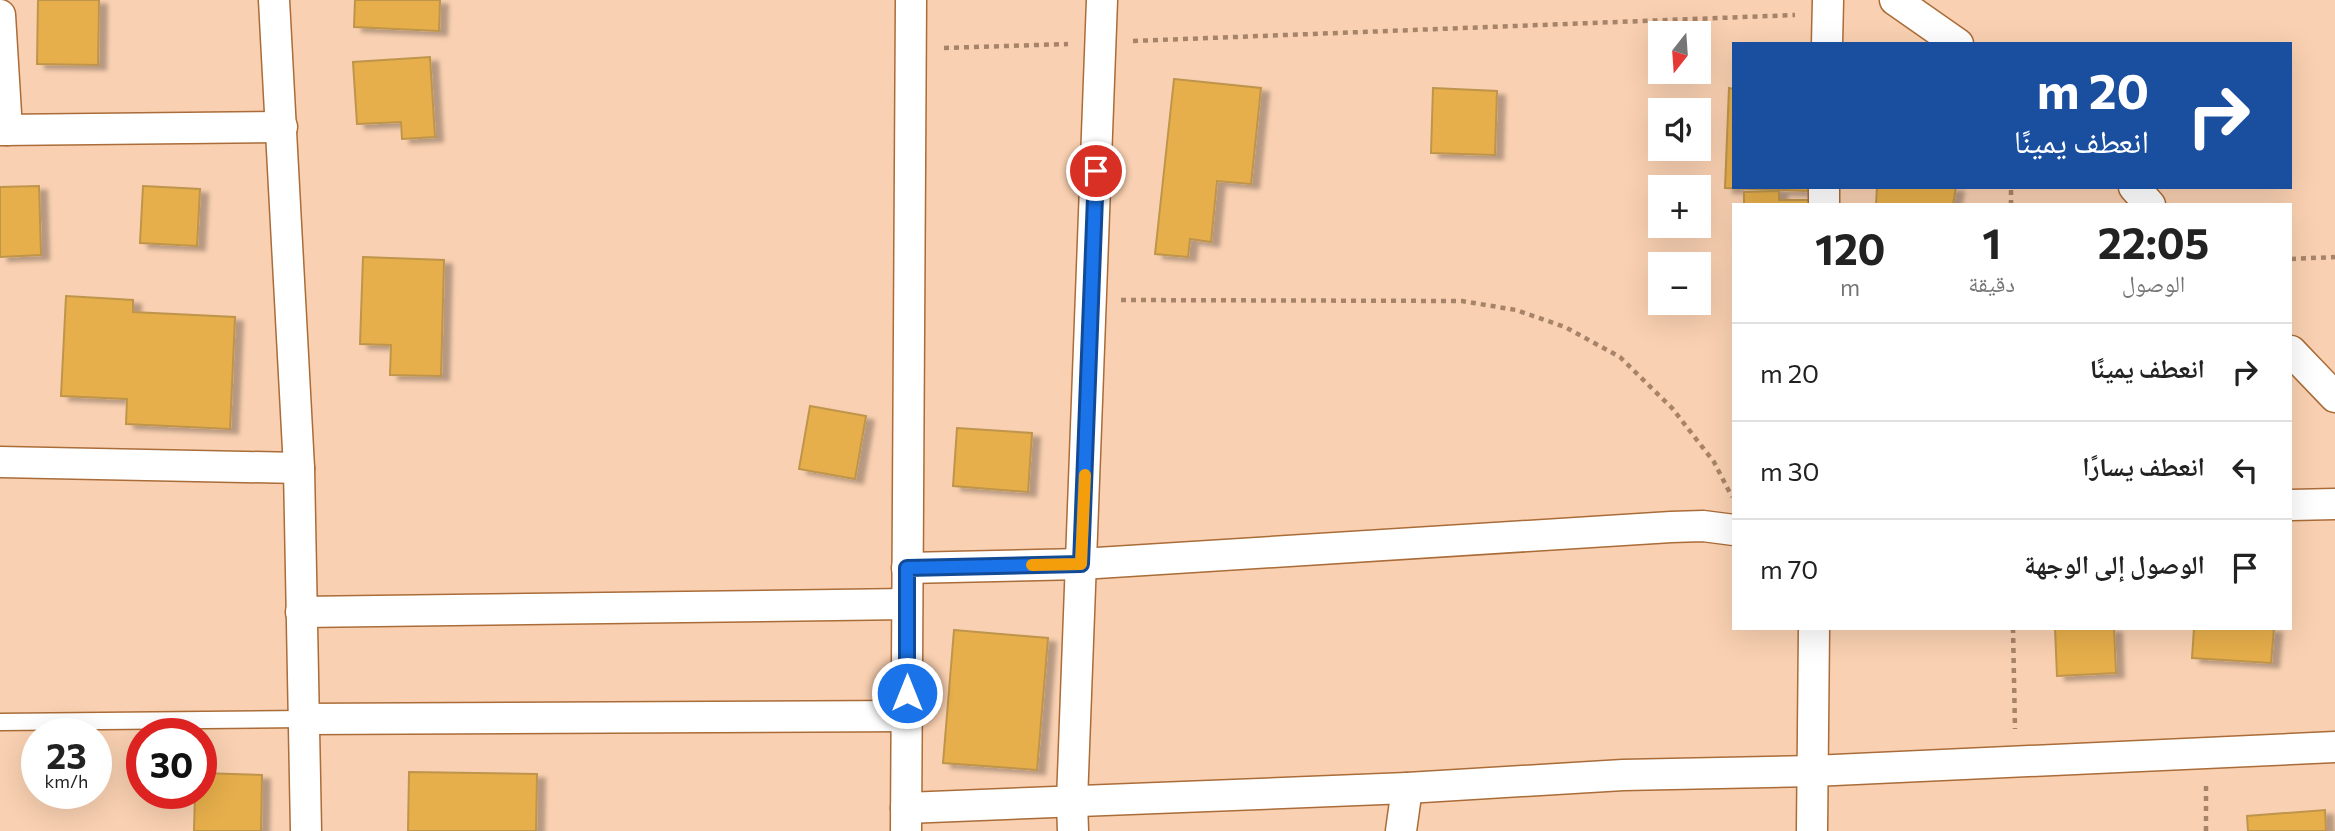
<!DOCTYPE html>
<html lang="ar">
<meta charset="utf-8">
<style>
body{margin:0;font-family:Commissioner,"Noto Naskh Arabic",sans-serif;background:#f6f6f6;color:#222;direction:rtl;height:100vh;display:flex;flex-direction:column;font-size:26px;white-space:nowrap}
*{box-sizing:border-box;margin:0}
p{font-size:23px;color:#767676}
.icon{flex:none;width:38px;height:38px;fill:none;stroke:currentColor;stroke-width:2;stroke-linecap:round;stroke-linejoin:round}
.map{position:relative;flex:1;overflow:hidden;direction:ltr}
.sheet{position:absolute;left:1732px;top:203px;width:560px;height:427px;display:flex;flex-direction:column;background:#fff;border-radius:0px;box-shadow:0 7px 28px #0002;direction:rtl}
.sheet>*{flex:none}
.top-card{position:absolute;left:1732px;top:42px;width:560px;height:147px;border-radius:0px;box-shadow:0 7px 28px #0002;direction:rtl;background:#1a4fa0;color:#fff;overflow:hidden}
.needle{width:46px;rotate:197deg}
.buttons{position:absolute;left:1648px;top:21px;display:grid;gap:14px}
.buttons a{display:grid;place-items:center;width:63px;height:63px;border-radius:0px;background:#fff;box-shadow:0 7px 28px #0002;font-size:35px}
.speed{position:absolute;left:21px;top:718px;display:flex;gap:14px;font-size:35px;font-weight:700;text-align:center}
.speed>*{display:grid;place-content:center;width:91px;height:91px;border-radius:50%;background:#fff;box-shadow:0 7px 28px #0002;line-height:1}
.speed small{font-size:18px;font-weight:400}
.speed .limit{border:10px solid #d22;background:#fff;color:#111}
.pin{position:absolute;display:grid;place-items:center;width:60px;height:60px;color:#fff;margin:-30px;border:4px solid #fff;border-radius:50%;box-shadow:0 2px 7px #0007}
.me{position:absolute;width:77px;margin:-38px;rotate:0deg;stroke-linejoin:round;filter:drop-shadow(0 0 5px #0008)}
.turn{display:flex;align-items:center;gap:24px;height:147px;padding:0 28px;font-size:32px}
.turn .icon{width:91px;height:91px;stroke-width:2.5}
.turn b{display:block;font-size:49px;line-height:60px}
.eta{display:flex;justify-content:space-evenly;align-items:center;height:119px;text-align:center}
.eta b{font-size:42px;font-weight:700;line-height:49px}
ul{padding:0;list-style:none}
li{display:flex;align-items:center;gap:21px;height:98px;padding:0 28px;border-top:2px solid #e0e0e0}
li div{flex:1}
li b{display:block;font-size:26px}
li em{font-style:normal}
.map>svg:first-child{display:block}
.building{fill:#e7af4c;stroke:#bf954c;stroke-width:2;filter:url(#shadow)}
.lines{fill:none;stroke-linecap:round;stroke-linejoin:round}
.lane-casing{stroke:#aa6c38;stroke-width:19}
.street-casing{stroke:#aa6c38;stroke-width:33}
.path{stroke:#a78469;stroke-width:4.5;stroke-dasharray:5 5;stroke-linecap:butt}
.lane{stroke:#fff;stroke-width:16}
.street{stroke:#fff;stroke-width:30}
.route-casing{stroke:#114b97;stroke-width:18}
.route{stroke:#1a73e8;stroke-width:12}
.slow{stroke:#f59e0b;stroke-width:12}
</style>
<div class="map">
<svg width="2335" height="831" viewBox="0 0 2335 831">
<defs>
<filter id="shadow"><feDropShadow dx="8" dy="4.5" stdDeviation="2" flood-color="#0004"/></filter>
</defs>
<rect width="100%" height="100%" fill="#f9d0b1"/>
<g class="building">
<polygon points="38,0 99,0 98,65 37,64"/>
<polygon points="355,0 440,0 439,31 354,27"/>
<polygon points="430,57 435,137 402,139 401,122 357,124 353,62"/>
<polygon points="1174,79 1261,88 1251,184 1217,181 1211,242 1190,239 1188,257 1155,254"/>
<polygon points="1433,88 1497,91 1495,155 1431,153"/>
<polygon points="1729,88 1734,89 1734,187 1808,187 1808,191 1725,188"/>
<polygon points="39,186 41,255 0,257 0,187"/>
<polygon points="143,186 200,189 197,246 140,243"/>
<polygon points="1877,187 1956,187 1953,205 1876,205"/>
<polygon points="1779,191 1779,200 1816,200 1816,205 1744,205 1744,192"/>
<polygon points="363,257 444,260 441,376 390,375 391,345 360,344"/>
<polygon points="66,296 133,300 133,312 235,317 230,429 126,424 127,399 61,396"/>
<polygon points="810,406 866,416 855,479 799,469"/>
<polygon points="957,428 1032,433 1028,492 953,486"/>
<polygon points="2055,628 2114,628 2116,673 2057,676"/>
<polygon points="2194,628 2274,628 2271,663 2192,658"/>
<polygon points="954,630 1048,638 1037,770 943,763"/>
<polygon points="409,772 537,774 536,831 408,831"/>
<polygon points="201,773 262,775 261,831 194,831 195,793 201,793"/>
<polygon points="2325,810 2326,831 2248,831 2247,816"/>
</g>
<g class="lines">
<g class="lane-casing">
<polyline id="lane" points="0,722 303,719"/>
</g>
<g class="street-casing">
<g id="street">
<polyline points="274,0 299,468"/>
<polyline points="1895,0 1958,44"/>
<polyline points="0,15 7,130"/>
<polyline points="1827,44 1828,0"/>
<polyline points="0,130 282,127"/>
<polyline points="2134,187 2150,205"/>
<polyline points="1824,205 1824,187"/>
<polyline points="2291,351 2335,397"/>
<polyline points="0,462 299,468 306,831"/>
<polyline points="2291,505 2335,504"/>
<polyline points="907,568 1081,564 1671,527 1703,526 1734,530"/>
<polyline points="301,612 907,604"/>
<polyline points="303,719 907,716"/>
<polyline points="906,808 1407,788 1623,775 1813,771 2335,747"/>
<polyline points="906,831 911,0"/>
<polyline points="1073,831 1072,801 1102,0"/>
<polyline points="1401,831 1407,788"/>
<polyline points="1812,831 1814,628"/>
</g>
</g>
<g class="path">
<polyline points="1133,41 1795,15"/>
<polyline points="944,48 1068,44"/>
<polyline points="2011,205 2011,187"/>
<polyline points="2291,259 2335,257"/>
<polyline points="1121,300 1462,301 1516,310 1565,327 1620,357 1672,408 1714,462 1732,497"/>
<polyline points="2013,628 2015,729"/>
<polyline points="2206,831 2206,785"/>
</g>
<use href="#lane" class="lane"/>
<use href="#street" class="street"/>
</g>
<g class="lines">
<g class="route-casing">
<polyline id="route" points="907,693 907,568 1081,564 1096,171"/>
</g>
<use href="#route" class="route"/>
<polyline class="slow" points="1032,565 1081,564 1085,475"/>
</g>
</svg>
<div class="buttons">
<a><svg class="needle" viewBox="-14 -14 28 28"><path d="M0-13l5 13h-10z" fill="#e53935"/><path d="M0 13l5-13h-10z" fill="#767676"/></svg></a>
<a><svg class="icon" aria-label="sound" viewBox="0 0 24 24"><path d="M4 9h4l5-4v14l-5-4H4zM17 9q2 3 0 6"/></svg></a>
<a>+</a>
<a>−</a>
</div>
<div class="speed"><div>23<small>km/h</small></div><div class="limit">30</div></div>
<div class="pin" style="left:1096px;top:171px;background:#d93025"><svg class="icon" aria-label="arrive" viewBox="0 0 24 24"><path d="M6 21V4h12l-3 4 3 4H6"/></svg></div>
<svg class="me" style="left:907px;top:693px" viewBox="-20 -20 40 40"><circle r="17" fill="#1a73e8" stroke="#fff" stroke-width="3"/><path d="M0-11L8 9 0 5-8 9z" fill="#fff"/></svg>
<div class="top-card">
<div class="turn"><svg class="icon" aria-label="right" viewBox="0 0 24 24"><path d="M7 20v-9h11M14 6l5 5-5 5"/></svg><div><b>20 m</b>انعطف يمينًا</div></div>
</div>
<section class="sheet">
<div class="eta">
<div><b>22:05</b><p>الوصول</p></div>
<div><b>1</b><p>دقيقة</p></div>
<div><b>120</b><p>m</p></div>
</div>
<ul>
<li><svg class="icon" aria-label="right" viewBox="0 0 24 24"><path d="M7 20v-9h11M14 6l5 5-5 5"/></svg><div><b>انعطف يمينًا</b></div><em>20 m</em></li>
<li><svg class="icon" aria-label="left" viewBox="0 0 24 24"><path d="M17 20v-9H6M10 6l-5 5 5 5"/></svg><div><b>انعطف يسارًا</b></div><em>30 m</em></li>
<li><svg class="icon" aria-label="arrive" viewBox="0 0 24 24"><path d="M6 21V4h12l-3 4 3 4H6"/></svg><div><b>الوصول إلى الوجهة</b></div><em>70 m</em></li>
</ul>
</section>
</div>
